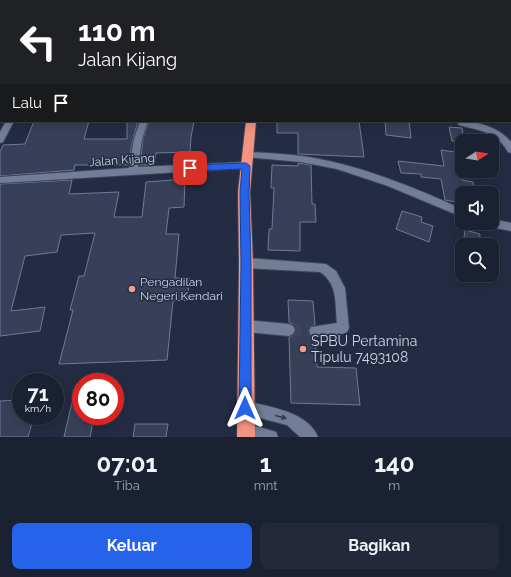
<!DOCTYPE html>
<html lang="id">
<style>
body{margin:0;font-family:Raleway,sans-serif;background:#23293a;color:#f1f3f6;height:100vh;display:flex;flex-direction:column;font-size:15px;white-space:nowrap}
*{box-sizing:border-box;margin:0}
p{font-size:13px;color:#9fa3ac}
.icon{flex:none;width:22px;height:22px;fill:none;stroke:currentColor;stroke-width:2;stroke-linecap:round;stroke-linejoin:round}
.map{position:relative;height:437px;overflow:hidden}
.panel{display:flex;flex-direction:column;background:#1a2132;flex:1}
.panel>*{flex:none}
.top-card{position:absolute;left:0px;top:0px;width:511px;height:122px;box-shadow:0 2px 10px #0003,0 0 0 1px #383e4d;background:#202124;color:#fff;overflow:hidden}
.needle{width:26px;rotate:78deg}
.controls{position:absolute;left:455px;top:134px;display:grid;gap:8px}
.controls a{display:grid;place-items:center;width:44px;height:44px;border-radius:8px;background:#1a2132;box-shadow:0 2px 10px #0003,0 0 0 1px #383e4d;font-size:20px}
.speed{position:absolute;left:12px;top:373px;display:flex;gap:8px;font-size:20px;font-weight:700;text-align:center}
.speed>*{display:grid;place-content:center;width:52px;height:52px;border-radius:50%;background:#1a2132;box-shadow:0 2px 10px #0003,0 0 0 1px #383e4d;line-height:1}
.speed small{font-size:10px;font-weight:400}
.speed .limit{border:6px solid #d22;background:#fff;color:#111}
.pin{position:absolute;display:grid;place-items:center;width:34px;height:34px;color:#fff;margin:-17px;border-radius:8px;box-shadow:0 2px 6px #0006}
.me{position:absolute;width:44px;margin:-22px;rotate:0deg;stroke-linejoin:round;filter:drop-shadow(0 0 3px #0008)}
.turn{display:flex;align-items:center;gap:14px;height:84px;padding:0 12px;font-size:18px}
.turn .icon{width:52px;height:52px;stroke-width:2.5}
.turn b{display:block;font-size:28px;line-height:34px}
.then{display:flex;align-items:center;height:38px;padding:0 12px;background:#0003;gap:8px;font-size:15px}
.eta{display:flex;justify-content:space-evenly;align-items:center;height:68px;text-align:center}
.eta b{font-size:24px;font-weight:700;line-height:28px}
.button{display:flex;gap:8px;margin-top:auto;padding:8px 12px}
.button a{flex:1;height:46px;border-radius:8px;background:#2563eb;color:#fff;font-size:16px;font-weight:700;line-height:46px;text-align:center}
.button a+a{background:#23293a;color:#f1f3f6}
.map>svg:first-child{display:block}
.building{fill:#374058;stroke:#6f7a95}
.lines{fill:none;stroke-linecap:round;stroke-linejoin:round}
.minor-tunnel{stroke:#3c455a;stroke-width:12;stroke-dasharray:12 6;stroke-linecap:butt}
.minor-casing{stroke:#3f4658;stroke-width:2}
.highway-casing{stroke:#3f4658;stroke-width:2}
.minor{fill:#727d98;fill-rule:evenodd}
.highway{fill:#f39382;fill-rule:evenodd}
.oneway{fill:#333c53}
.route{fill:#2563eb;stroke:#184099}
.poi-dot{fill:#f49d8d;stroke:#232c42;stroke-width:1.5}
.labels{text-anchor:middle;stroke-width:3;stroke-linejoin:round;paint-order:stroke}
.street-label{font-size:12px;fill:#cdd3e2;stroke:#232c42}
.poi-label{font-size:12px;fill:#cdd3e2;stroke:#232c42;text-anchor:start}
.near-poi-label{font-size:14px;fill:#cdd3e2;stroke:#232c42;text-anchor:start}
</style>
<div class="map">
<svg width="511" height="437" viewBox="0 0 511 437">
<rect width="100%" height="100%" fill="#232c42"/>
<g class="building">
<polygon points="34,121 89,121 84,139 127,139 127,121 138,121 133,139 128,165 75,165 74,170 0,176 0,152 3,145 25,144"/>
<polygon points="149,121 194,121 191,137 190,152 156,153 154,165 140,165 143,139"/>
<polygon points="277,121 359,121 364,157 298,154 298,133 277,133"/>
<polygon points="385,121 409,121 411,138 386,135"/>
<polygon points="449,127 462,128 464,141 452,141"/>
<polygon points="441,150 462,153 462,180 473,182 475,193 462,193 462,203 445,200 441,179 421,177 421,174 401,173 398,161 444,166"/>
<polygon points="298,163 311,165 312,204 315,204 316,222 300,222 300,251 268,250 269,229 272,229 274,188 271,188 272,165 298,166"/>
<polygon points="185,179 184,207 169,208 166,234 179,234 175,278 189,278 188,300 173,301 167,360 59,364 73,310 70,310 79,276 84,276 95,233 61,235 57,252 25,256 11,311 45,307 40,331 0,336 0,184 72,180 69,194 119,192 114,217 142,217 146,182"/>
<polygon points="402,211 422,217 421,222 433,226 429,242 396,229"/>
<polygon points="465,230 480,234 479,245 463,245"/>
<polygon points="288,300 313,301 315,325 310,326 308,332 311,336 315,338 317,367 356,368 360,405 291,403 289,337 294,335 296,329 294,325 289,322"/>
<polygon points="76,385 81,386 81,416 94,416 90,437 64,437"/>
<polygon points="21,400 21,416 34,416 28,437 0,437 0,401"/>
<polygon points="135,424 168,424 166,437 133,437"/>
</g>
<g class="lines">
<polyline class="minor-tunnel" points="289,330 315,331"/>
<g class="minor-casing">
<g id="minor">
<rect x="0" y="13" width="1" height="4"/>
<rect x="0" y="86" width="1" height="4"/>
<polygon points="6,121 14,121 3,142 0,143 0,132"/>
<polygon points="140,121 148,121 142,139 138,167 246,162 250,165 246,168 0,183 0,177 129,168 134,139"/>
<path d="M460,121C478,121 500,128 511,142V153L508,152C496,131 481,131 459,125L458,123Z"/>
<path d="M248,152C268,153 289,154 309,157C362,166 413,187 462,209V217L388,186L337,169L301,162L245,157L244,155Z"/>
<polygon points="492,219 511,223 511,231 485,226 484,223 492,223"/>
<path d="M246,258L326,264L336,271L345,288L349,328L347,332C338,336 321,339 311,335L309,331L311,327L337,323C335,303 338,284 320,272L246,268L242,266L241,263L242,260Z"/>
<polygon points="246,320 289,324 293,326 295,330 293,334 289,336 246,332 242,330 240,326 242,322"/>
<path d="M245,401C269,407 307,411 318,437H300L287,425L240,413L238,408L240,403Z"/>
<polygon points="245,423 276,432 278,437 245,437 240,435 238,430 240,425"/>
</g>
</g>
<g class="highway-casing">
<g id="highway">
<rect x="260" y="0" width="6" height="1"/>
<polygon points="246,121 256,121 250,192 253,263 255,437 237,437 239,263 238,192"/>
</g>
</g>
<use href="#minor" class="minor"/>
<use href="#highway" class="highway"/>
</g>
<defs><path id="oneway-solid" d="M-6-.8H1V-3.2L6.5 0L1 3.2V.8H-6Z"/></defs>
<use class="oneway" href="#oneway-solid" transform="translate(281 417) rotate(14)"/>
<polygon class="route" points="246,163 250,166 249,192 251,263 251,408 249,413 245,415 240,413 239,408 241,263 240,192 242,169 190,171 185,168 190,165"/>
<g class="poi-dot">
<circle cx="132" cy="289" r="4"/>
<circle cx="303" cy="349" r="4"/>
</g>
<g class="labels">
<g class="street-label">
<text transform="translate(122 160) rotate(-4)" y="4">Jalan Kijang</text>
</g>
<g class="poi-label">
<text x="140" y="286">Pengadilan<tspan x="140" dy="14">Negeri Kendari</tspan></text>
</g>
<g class="near-poi-label">
<text x="311" y="346">SPBU Pertamina<tspan x="311" dy="16">Tipulu 7493108</tspan></text>
</g>
</g>
</svg>
<div class="controls">
<a><svg class="needle" viewBox="-14 -14 28 28"><path d="M0-13l5 13h-10z" fill="#e53935"/><path d="M0 13l5-13h-10z" fill="#9fa3ac"/></svg></a>
<a><svg class="icon" aria-label="sound" viewBox="0 0 24 24"><path d="M4 9h4l5-4v14l-5-4H4zM17 9q2 3 0 6"/></svg></a>
<a><svg class="icon" aria-label="search" viewBox="0 0 24 24"><circle cx="10" cy="10" r="6"/><path d="M15 15l6 6"/></svg></a>
</div>
<div class="speed"><div>71<small>km/h</small></div><div class="limit">80</div></div>
<div class="pin" style="left:190px;top:168px;background:#d93025"><svg class="icon" aria-label="arrive" viewBox="0 0 24 24"><path d="M6 21V4h12l-3 4 3 4H6"/></svg></div>
<svg class="me" style="left:245px;top:408px" viewBox="-20 -20 40 40"><path d="M0-17L14 15 0 8-14 15z" fill="#2563eb" stroke="#fff" stroke-width="4"/></svg>
<div class="top-card">
<div class="turn"><svg class="icon" aria-label="left" viewBox="0 0 24 24"><path d="M17 20v-9H6M10 6l-5 5 5 5"/></svg><div><b>110 m</b>Jalan Kijang</div></div>
<div class="then">Lalu<svg class="icon" aria-label="arrive" viewBox="0 0 24 24"><path d="M6 21V4h12l-3 4 3 4H6"/></svg></div>
</div>
</div>
<section class="panel">
<div class="eta">
<div><b>07:01</b><p>Tiba</p></div>
<div><b>1</b><p>mnt</p></div>
<div><b>140</b><p>m</p></div>
</div>
<div class="button"><a>Keluar</a><a>Bagikan</a></div>
</section>
